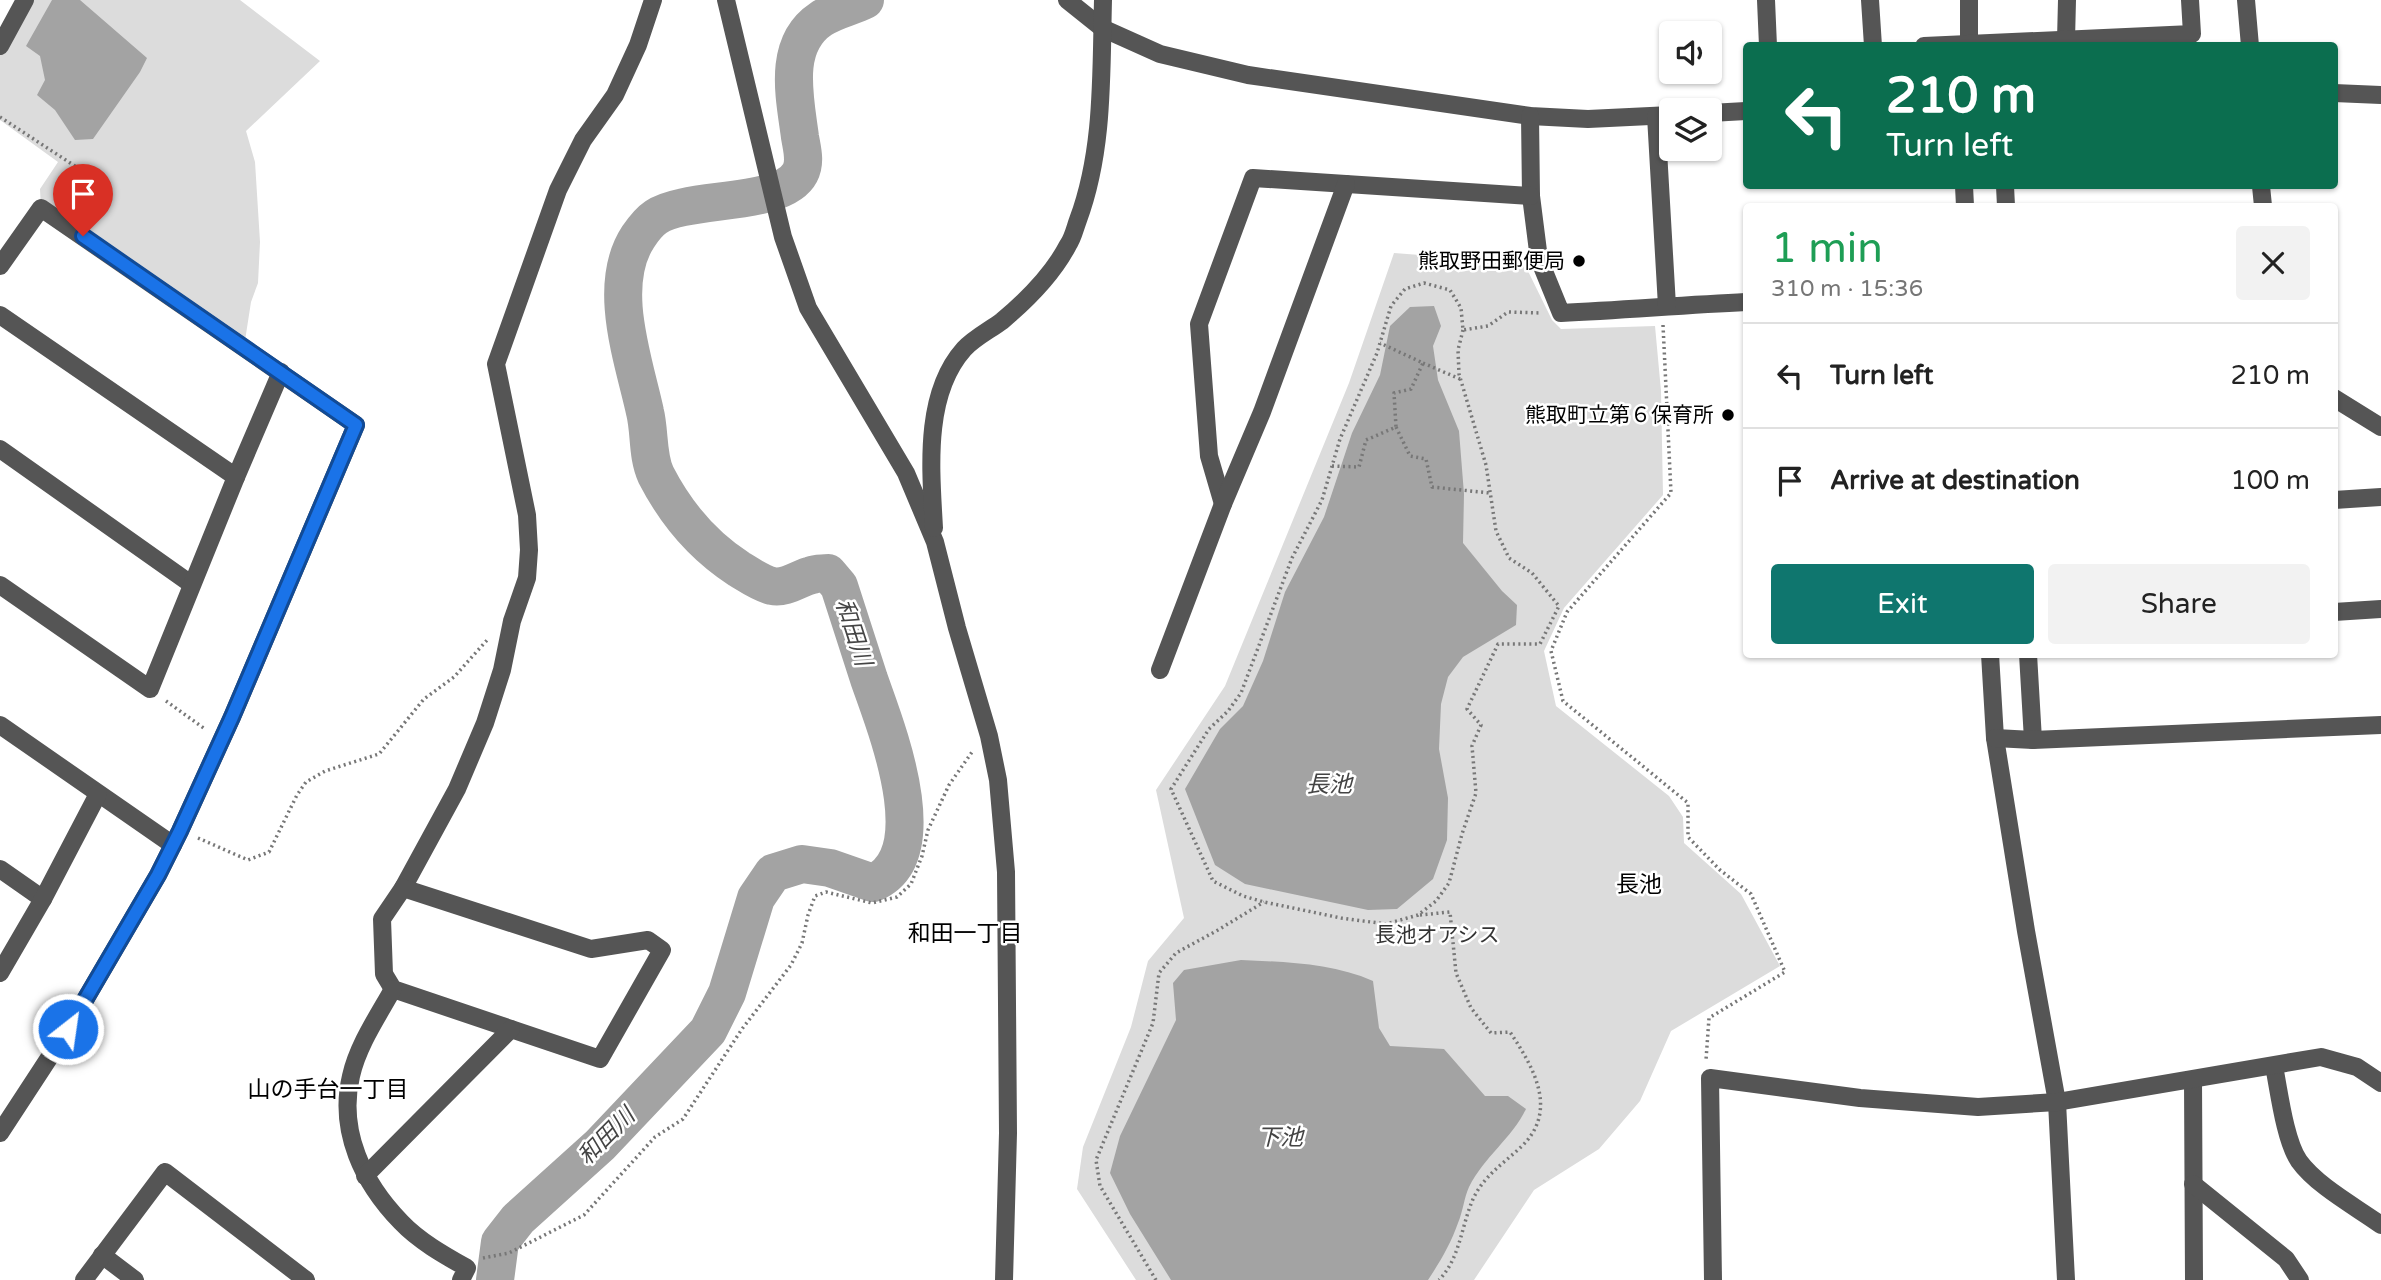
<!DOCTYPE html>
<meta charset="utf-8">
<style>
body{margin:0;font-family:"Varela Round","Noto Sans JP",sans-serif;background:#f2f2f2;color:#222;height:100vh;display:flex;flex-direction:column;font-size:26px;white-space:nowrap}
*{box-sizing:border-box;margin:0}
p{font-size:23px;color:#767676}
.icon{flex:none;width:38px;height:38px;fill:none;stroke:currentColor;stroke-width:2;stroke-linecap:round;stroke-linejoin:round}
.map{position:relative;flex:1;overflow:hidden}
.details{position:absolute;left:1743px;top:203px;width:595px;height:455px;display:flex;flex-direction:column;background:#fff;border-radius:7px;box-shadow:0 2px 5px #0004}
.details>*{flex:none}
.hud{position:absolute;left:1743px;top:42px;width:595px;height:147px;border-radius:7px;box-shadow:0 2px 5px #0004;background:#0b6e4f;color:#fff;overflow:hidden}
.controls{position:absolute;left:1659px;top:21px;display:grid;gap:14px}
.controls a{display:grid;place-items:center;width:63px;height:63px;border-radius:7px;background:#fff;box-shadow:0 2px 5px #0004;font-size:35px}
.pin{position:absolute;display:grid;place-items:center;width:60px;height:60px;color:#fff;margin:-72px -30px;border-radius:50% 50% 50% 0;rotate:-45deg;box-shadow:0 0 7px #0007}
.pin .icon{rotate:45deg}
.me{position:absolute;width:77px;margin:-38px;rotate:30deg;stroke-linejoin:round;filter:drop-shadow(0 0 5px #0008)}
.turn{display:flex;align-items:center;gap:24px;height:147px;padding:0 28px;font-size:32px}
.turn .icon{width:91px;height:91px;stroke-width:2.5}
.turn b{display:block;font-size:49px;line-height:60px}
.round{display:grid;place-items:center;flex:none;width:74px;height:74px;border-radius:7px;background:#f2f2f2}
.headline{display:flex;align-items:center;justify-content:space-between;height:119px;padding:0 28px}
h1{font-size:42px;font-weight:600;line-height:52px;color:#1e9e55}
.button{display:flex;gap:14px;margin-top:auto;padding:14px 28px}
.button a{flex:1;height:80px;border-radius:7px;background:#0f766e;color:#fff;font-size:28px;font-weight:600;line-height:80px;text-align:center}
.button a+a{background:#f2f2f2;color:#222}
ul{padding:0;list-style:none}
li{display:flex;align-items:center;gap:21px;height:105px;padding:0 28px;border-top:2px solid #e0e0e0}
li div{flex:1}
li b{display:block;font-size:26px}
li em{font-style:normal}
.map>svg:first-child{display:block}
.green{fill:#dcdcdc}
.water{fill:#a3a3a3}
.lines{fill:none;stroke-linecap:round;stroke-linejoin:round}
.river{stroke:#a3a3a3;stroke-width:38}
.path{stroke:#777;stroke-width:3.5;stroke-dasharray:2 3.5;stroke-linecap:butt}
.minor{stroke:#555;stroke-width:18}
.route-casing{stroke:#114b97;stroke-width:18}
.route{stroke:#1a73e8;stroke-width:12}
.poi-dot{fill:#000;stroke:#fff;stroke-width:2.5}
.labels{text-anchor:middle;stroke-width:5;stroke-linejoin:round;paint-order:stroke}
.poi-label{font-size:21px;fill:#000;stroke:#fff;text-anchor:end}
.park-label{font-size:21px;fill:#333;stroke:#fff}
.water-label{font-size:23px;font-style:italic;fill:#444;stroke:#fff}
.neighbourhood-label{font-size:23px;fill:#000;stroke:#fff}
</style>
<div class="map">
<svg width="2381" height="1280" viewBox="0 0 2381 1280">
<rect width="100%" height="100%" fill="#fff"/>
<g class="green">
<polygon points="25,0 240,0 320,61 246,131 255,162 260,242 258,283 251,302 244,347 41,208 40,189 58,162 0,120 0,46"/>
<polygon points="1394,253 1524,263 1552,320 1561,329 1655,326 1661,391 1663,495 1564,608 1544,651 1556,706 1669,796 1683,817 1684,843 1741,894 1780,966 1671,1031 1640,1101 1599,1149 1534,1190 1474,1280 1136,1280 1077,1189 1083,1147 1131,1027 1148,961 1184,918 1156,790 1225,686 1349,383"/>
</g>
<g class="water">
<polygon points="52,0 80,0 147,58 140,72 93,139 75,140 55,110 37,95 45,80 40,56 26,46"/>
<polygon points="1434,306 1441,326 1433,346 1438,380 1459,431 1464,494 1463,543 1502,591 1517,605 1516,625 1463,657 1448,677 1441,704 1439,749 1448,798 1447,840 1433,879 1397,909 1368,910 1245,884 1215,865 1185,789 1220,729 1243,706 1263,661 1285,592 1324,517 1352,433 1380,375 1390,326 1410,307"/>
<path d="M1241,960C1285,962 1332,963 1373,981L1379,1028L1390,1046L1444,1049L1485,1096H1508L1526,1109C1512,1138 1484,1157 1469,1187C1464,1198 1463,1211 1458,1223C1451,1243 1440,1262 1428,1280H1171L1130,1214L1110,1173L1120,1136L1176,1020L1173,983L1184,970Z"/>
</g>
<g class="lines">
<path class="river" d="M495,1280L500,1242L518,1219L600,1145L708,1031L727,993L756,898L773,873L802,864L830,868L873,883C938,855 885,725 869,679C859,648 849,617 839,586L828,573C823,574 817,573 812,575C799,578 786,589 772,586C760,583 749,575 739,569C702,545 676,514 656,475C647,456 650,432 645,412C634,361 606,286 638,237C642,231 650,221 656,217C687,196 782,207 800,173C806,162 802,149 800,137C795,98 782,45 821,19C834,10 851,7 865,0"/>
<g class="path">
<polyline points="0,117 81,170 86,182 72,205"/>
<polyline points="1663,325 1671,493 1567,612 1551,651 1563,701 1688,803 1688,837 1720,870 1751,894 1785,972 1709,1018 1706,1060"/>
<polyline points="1463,330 1458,350 1459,374 1486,465 1496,531 1509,558 1532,573 1559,606 1540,644 1498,644 1467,709 1481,725 1472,746 1476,793 1462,834 1449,883 1436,901 1418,915 1386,924 1341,918 1264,902 1243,896 1213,881 1171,789 1209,729 1228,711 1241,693 1292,558 1322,500 1340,439 1377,353 1391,306 1405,289 1424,283 1450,290 1461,308 1463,330 1488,326 1508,312 1541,313"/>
<polyline points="1423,363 1460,379"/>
<polyline points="1396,427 1410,456 1426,459 1432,487 1490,493"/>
<polyline points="1332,466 1359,467 1366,440 1396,427 1394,393 1411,389 1423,363 1380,343"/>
<polyline points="166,701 205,729"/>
<polyline points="198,838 248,860 269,852 297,795 306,782 325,771 379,754 424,699 454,677 488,639"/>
<path d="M1420,915L1450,912L1456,973L1471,1008L1491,1033L1510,1032C1534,1068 1559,1111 1521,1147C1504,1163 1485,1175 1474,1197C1461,1225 1461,1257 1439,1280"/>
<polyline points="483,1258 509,1253 584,1215 655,1137 683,1119 742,1029 791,965 802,943 808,915 815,896 826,892 872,903 897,897 911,884 922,856 928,830 949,785 972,752"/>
<polyline points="1156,1280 1100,1186 1096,1160 1153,1023 1159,973 1176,953 1218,930 1264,902"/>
</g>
<g class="minor">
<polyline points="726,0 783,237 808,308 906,473 935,542 957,628 989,736 998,780 1006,872 1008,1133 1004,1280"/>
<polyline points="1067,0 1102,28 1160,54 1248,75 1530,116 1588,119 1671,115"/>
<polyline points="1766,0 1768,46"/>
<polyline points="1870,0 1873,46"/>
<polyline points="1969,0 1969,44"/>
<polyline points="2246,0 2250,46"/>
<polyline points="2066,40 2067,0"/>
<polyline points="0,46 25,0"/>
<polyline points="1924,46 2192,34 2190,0"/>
<polyline points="2334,93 2381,95"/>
<polyline points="1710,113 1746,111"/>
<path d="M1530,116L1531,196L1539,259L1561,313C1623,310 1684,305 1746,302"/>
<polyline points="1656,116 1667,306"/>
<polyline points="1964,186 1965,206"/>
<polyline points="2005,186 2006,206"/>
<polyline points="2261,186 2263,206"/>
<polyline points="0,266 41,208 356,425 232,717 180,831 158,875 68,1029 0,1133"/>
<polyline points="0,315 236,477"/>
<polyline points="2334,398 2381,427"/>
<polyline points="0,449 191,584"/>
<polyline points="2334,500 2381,497"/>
<polyline points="1223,504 1209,456 1199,324 1253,178 1531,196"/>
<path d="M934,528C931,471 923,395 964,349C974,338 990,330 1002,321C1027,300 1053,274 1068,245C1073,238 1075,228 1078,220C1104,150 1101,74 1103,0"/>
<polyline points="0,585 150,689 236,477 281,372"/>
<polyline points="2334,612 2381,609"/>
<polyline points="1990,654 1995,738 2026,931 2057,1102 2066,1280"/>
<polyline points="2028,654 2033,740"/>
<polyline points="1160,670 1223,504 1262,412 1346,184"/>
<polyline points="0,725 173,845"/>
<polyline points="1995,738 2033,740 2381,725"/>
<polyline points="0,869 43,899"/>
<polyline points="403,888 457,789 485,723 502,670 512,621 527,578 529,550 527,515 496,364 558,190 583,140 615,95 638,45 653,0"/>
<polygon points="403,888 591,949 648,940 662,950 600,1059 393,989 384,974 382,919"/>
<polyline points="0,973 43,899 98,794"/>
<path d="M393,989C378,1016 358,1045 351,1076C338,1131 363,1183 401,1222C419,1241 444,1255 467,1268L461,1280"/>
<path d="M2274,1066C2279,1091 2285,1141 2299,1161C2317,1186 2356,1207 2381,1225"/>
<polyline points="2193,1080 2194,1280"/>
<polyline points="365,1176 511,1029"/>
<polyline points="2193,1184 2286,1259 2300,1280"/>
<polyline points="102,1255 135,1280"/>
<polyline points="84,1280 165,1172 306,1280"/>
<polyline points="1713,1280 1710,1078 1860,1098 1978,1107 2057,1102 2321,1057 2357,1067 2381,1083"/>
</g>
</g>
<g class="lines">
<g class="route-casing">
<polyline id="route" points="68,1029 158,875 180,831 232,717 356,425 83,236"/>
</g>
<use href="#route" class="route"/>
</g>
<g class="poi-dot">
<circle cx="1579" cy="261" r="7"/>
<circle cx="1728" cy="415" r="7"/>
</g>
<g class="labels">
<g class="poi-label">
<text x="1565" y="268">熊取野田郵便局</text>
<text x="1714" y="422">熊取町立第６保育所</text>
</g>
<g class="park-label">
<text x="1437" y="942">長池オアシス</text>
</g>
<g class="water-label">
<text transform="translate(854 632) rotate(72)" y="8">和田川</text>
<text x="1329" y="792">長池</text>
<text transform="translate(606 1136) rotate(-45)" y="8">和田川</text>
<text x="1280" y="1145">下池</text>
</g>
<g class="neighbourhood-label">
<text x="1639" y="892">長池</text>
<text x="965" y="941">和田一丁目</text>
<text x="328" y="1097">山の手台一丁目</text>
</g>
</g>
</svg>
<div class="controls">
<a><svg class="icon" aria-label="sound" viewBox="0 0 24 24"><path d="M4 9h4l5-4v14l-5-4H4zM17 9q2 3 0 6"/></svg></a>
<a><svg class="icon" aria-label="layers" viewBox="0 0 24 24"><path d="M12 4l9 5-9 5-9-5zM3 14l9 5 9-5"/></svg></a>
</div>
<div class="pin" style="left:83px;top:236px;background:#d93025"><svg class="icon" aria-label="arrive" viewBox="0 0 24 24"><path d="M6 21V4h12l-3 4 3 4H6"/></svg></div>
<svg class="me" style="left:68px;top:1029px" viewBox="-20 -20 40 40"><circle r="17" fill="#1a73e8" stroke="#fff" stroke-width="3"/><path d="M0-11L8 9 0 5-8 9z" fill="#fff"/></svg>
<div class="hud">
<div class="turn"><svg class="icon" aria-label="left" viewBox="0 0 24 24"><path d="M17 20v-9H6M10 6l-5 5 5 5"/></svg><div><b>210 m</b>Turn left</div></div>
</div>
<section class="details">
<div class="headline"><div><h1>1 min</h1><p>310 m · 15:36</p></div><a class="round"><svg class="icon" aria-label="close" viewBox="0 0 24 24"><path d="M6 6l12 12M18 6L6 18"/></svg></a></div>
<ul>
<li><svg class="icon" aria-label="left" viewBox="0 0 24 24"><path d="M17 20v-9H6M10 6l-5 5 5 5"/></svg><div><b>Turn left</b></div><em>210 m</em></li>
<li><svg class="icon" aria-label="arrive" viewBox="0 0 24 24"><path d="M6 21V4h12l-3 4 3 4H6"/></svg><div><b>Arrive at destination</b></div><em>100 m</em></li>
</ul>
<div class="button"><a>Exit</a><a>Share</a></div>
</section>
</div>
